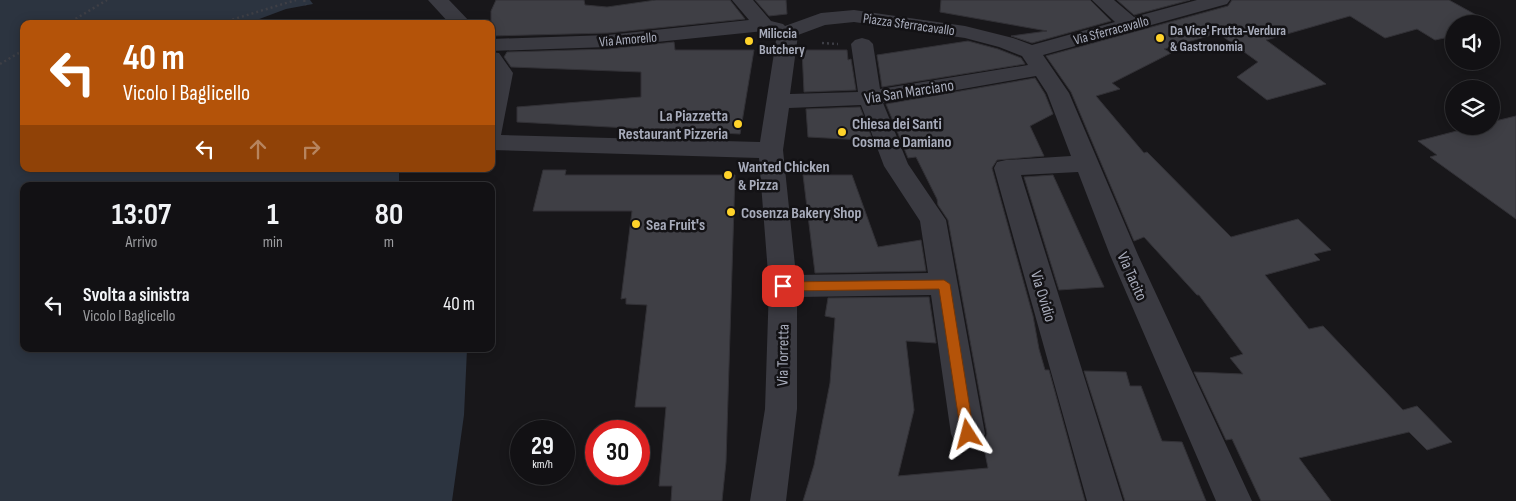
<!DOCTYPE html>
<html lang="it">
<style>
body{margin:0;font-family:"Sofia Sans Condensed",sans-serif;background:#1b1a1d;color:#f1f3f6;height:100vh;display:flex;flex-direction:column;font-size:19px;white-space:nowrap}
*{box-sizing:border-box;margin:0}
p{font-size:16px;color:#9c9da0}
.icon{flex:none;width:28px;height:28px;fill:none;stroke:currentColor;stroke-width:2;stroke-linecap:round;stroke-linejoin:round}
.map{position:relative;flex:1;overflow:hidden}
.details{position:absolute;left:20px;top:182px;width:475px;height:170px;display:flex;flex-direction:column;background:#121114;border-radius:10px;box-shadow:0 2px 12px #0003,0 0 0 1px #313134}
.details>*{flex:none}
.top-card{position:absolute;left:20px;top:20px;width:475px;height:152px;border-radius:10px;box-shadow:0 2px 12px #0003,0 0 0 1px #313134;background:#b45309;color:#fff;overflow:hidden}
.fabs{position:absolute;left:1445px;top:15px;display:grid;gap:10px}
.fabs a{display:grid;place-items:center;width:55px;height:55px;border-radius:50%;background:#121114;box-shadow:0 2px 12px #0003,0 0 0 1px #313134;font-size:25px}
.speed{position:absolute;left:510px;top:420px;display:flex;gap:10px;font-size:25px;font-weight:700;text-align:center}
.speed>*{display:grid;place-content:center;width:65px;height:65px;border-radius:50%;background:#121114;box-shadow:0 2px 12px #0003,0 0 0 1px #313134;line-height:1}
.speed small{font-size:12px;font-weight:400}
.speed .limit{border:8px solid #d22;background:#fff;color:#111}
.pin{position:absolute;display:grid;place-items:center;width:42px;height:42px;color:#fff;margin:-21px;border-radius:10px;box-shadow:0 2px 8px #0006}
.me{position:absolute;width:55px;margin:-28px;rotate:351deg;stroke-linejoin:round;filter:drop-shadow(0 0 4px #0008)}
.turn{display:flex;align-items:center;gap:18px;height:105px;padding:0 20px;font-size:22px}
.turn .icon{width:65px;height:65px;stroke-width:2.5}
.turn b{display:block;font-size:35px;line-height:42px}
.lanes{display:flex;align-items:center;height:48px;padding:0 20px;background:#0003;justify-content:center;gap:25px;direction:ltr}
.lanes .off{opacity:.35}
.eta{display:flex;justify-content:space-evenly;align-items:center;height:85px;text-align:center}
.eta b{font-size:30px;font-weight:700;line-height:35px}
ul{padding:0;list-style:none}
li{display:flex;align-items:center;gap:15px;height:75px;padding:0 20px}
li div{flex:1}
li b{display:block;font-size:19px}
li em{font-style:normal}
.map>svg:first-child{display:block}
.water{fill:#2c3440}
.building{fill:#3f3f45;stroke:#323136}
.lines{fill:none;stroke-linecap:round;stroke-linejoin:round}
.path{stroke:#3e3f46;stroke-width:2.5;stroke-dasharray:2 3;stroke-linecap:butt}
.minor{fill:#3a3a41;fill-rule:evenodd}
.route{fill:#b45309;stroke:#753606}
.poi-dot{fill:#ffd32a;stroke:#131215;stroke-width:2}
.labels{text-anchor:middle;stroke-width:5;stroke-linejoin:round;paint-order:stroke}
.far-street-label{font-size:14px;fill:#a8acbb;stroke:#131215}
.far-poi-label{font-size:14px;font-weight:bold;fill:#a8acbb;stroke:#131215;text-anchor:start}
.street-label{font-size:16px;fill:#a8acbb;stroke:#131215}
.poi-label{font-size:16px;font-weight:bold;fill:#a8acbb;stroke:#131215;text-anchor:start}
</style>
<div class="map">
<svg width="1516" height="501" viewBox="0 0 1516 501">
<rect width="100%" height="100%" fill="#18171a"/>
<polygon class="water" points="0,0 310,0 313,4 286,9 246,24 24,24 24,169 399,169 399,186 24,186 24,349 467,349 464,415 452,501 0,501"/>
<g class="building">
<polygon points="496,0 584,0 585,5 607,7 656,0 730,0 745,19 608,33 491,36 491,11"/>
<polygon points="755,0 786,0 787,14 769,16"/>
<polygon points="941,0 1090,0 1111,21 1032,43 1011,36 1047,31 940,12"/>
<polygon points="1117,0 1190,0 1134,15"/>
<polygon points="1232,0 1449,0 1478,16 1454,24 1454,36 1435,40 1417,29 1385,38 1350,16 1266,40 1326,84 1267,100 1237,77 1258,62 1218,33 1164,49 1171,53 1112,83 1120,89 1096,96 1144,153 1147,152 1231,237 1298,219 1331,250 1314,254 1320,260 1265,275 1309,329 1323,326 1403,410 1417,406 1452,442 1427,450 1409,432 1299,458 1331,501 1261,501 1232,439 1226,440 1194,372 1243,374 1230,358 1243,354 1199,295 1197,295 1144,237 1134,241 1071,92 1046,56 1228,6"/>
<polygon points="968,41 998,49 1021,58 1025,64 882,87 877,55"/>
<polygon points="674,42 675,50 754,50 740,134 517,122 517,107 641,97 641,72 511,67 504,57 507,52 608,49"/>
<polygon points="802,50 847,50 848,60 851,59 856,90 804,92"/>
<polygon points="1035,78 1045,94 1053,114 1030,126 1044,156 997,160 992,168 1033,316 1039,349 1045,370 1049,370 1085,501 803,501 814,465 830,383 835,318 825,316 828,298 929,297 936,343 906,341 914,410 898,476 988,468 983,443 987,434 948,220 938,205 937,199 916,157 908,158 886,104"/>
<polygon points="860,107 875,146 863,149 863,140 808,137 806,109"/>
<polygon points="1516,116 1516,219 1430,157 1437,155 1418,141 1476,126 1491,126 1491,122"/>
<polygon points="543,170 566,170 565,175 735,175 726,462 722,501 671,501 672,486 659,486 666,407 635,407 647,305 626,304 626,298 621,299 632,211 533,211"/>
<polygon points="803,175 852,175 878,247 921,240 926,271 815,273"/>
<polygon points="1053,175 1104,287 1059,290 1024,177"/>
<polygon points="1084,371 1126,372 1130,386 1141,386 1162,441 1182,442 1206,501 1125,501"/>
</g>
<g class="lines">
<g class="path">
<polyline points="304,0 306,5"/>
<polyline points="67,24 107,0"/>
<polyline points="218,24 296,0"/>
<polyline points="822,43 838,44"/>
<polyline points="0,64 24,50"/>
</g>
<g class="minor">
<polygon points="428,0 449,0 472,24 450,24"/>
<path d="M732,0H753L771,21L783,24L785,26L821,13L854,10L965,26L1013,38L1032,45L1115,22L1092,0H1114L1134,17L1197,0H1230L1227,4L1043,55L1069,93L1138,255L1252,501H1216L1110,255L1078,172L1021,175L1123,501H1087L994,168L997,162L1006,160L1071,156L1047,93L1036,76L883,103L908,164L946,220L985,434L980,444L968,449L956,444L951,434L931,295L797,297V409L786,501H750L765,409L769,286L759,158L491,150V52L499,53L513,73L501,135L760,142L777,34L764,31L608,47L491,51V39L608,35L749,20ZM854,22L965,38L999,47L1022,56L1028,65L880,89L873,44L869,40L862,38L855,40L851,44L858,92L790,94L798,35L825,25ZM861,105L884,166L920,221L928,273L796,275L783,150L789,108Z"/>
</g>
</g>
<polygon class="route" points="944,280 950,284 974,434 972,439 968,441 963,439 961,434 939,289 783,291 777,286 783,282"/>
<g class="poi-dot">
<circle cx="1160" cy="38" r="5"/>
<circle cx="749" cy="41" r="5"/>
<circle cx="738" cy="124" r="5"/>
<circle cx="842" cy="132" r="5"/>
<circle cx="728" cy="175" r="5"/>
<circle cx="731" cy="212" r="5"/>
<circle cx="636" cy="224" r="5"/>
</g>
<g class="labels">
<g class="far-street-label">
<text transform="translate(909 24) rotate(8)" y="5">Piazza Sferracavallo</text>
<text transform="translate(1111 30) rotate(-15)" y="5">Via Sferracavallo</text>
<text transform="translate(628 39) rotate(-5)" y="5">Via Amorello</text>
</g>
<g class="far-poi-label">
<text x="1170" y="35">Da Vice' Frutta-Verdura<tspan x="1170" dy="16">&amp; Gastronomia</tspan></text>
<text x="759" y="38">Miliccia<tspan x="759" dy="16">Butchery</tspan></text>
</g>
<g class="street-label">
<text transform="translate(909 91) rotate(-9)" y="6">Via San Marciano</text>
<text transform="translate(1133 276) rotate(66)" y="6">Via Tacito</text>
<text transform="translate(1044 296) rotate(73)" y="6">Via Ovidio</text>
<text transform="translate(782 355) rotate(-89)" y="6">Via Torretta</text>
</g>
<g class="poi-label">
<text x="728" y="121" text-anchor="end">La Piazzetta<tspan x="728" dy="18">Restaurant Pizzeria</tspan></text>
<text x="852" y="129">Chiesa dei Santi<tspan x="852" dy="18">Cosma e Damiano</tspan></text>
<text x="738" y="172">Wanted Chicken<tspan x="738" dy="18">&amp; Pizza</tspan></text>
<text x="741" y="218">Cosenza Bakery Shop</text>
<text x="646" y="230">Sea Fruit's</text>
</g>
</g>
</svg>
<div class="fabs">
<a><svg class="icon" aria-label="sound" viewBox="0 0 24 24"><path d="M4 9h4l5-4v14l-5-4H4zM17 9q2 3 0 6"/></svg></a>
<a><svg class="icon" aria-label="layers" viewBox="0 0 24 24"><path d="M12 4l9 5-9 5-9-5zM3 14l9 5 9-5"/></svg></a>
</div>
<div class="speed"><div>29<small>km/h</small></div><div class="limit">30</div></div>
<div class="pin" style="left:783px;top:286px;background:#d93025"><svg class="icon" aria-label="arrive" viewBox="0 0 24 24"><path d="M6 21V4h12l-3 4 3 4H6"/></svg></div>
<svg class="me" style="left:968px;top:434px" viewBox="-20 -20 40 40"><path d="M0-17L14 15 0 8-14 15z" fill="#b45309" stroke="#fff" stroke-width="4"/></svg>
<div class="top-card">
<div class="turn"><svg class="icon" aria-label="left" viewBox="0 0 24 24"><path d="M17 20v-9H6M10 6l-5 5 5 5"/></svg><div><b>40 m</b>Vicolo I Baglicello</div></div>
<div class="lanes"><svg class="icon" aria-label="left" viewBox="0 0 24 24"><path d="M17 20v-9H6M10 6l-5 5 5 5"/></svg><svg class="icon off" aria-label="ahead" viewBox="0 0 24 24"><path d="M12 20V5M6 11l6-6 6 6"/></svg><svg class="icon off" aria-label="right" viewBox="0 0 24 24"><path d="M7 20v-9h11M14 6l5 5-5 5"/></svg></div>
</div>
<section class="details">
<div class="eta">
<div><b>13:07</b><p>Arrivo</p></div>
<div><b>1</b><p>min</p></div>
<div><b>80</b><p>m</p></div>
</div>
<ul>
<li><svg class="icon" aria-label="left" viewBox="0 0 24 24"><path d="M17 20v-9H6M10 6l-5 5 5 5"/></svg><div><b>Svolta a sinistra</b><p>Vicolo I Baglicello</p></div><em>40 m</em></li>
</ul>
</section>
</div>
